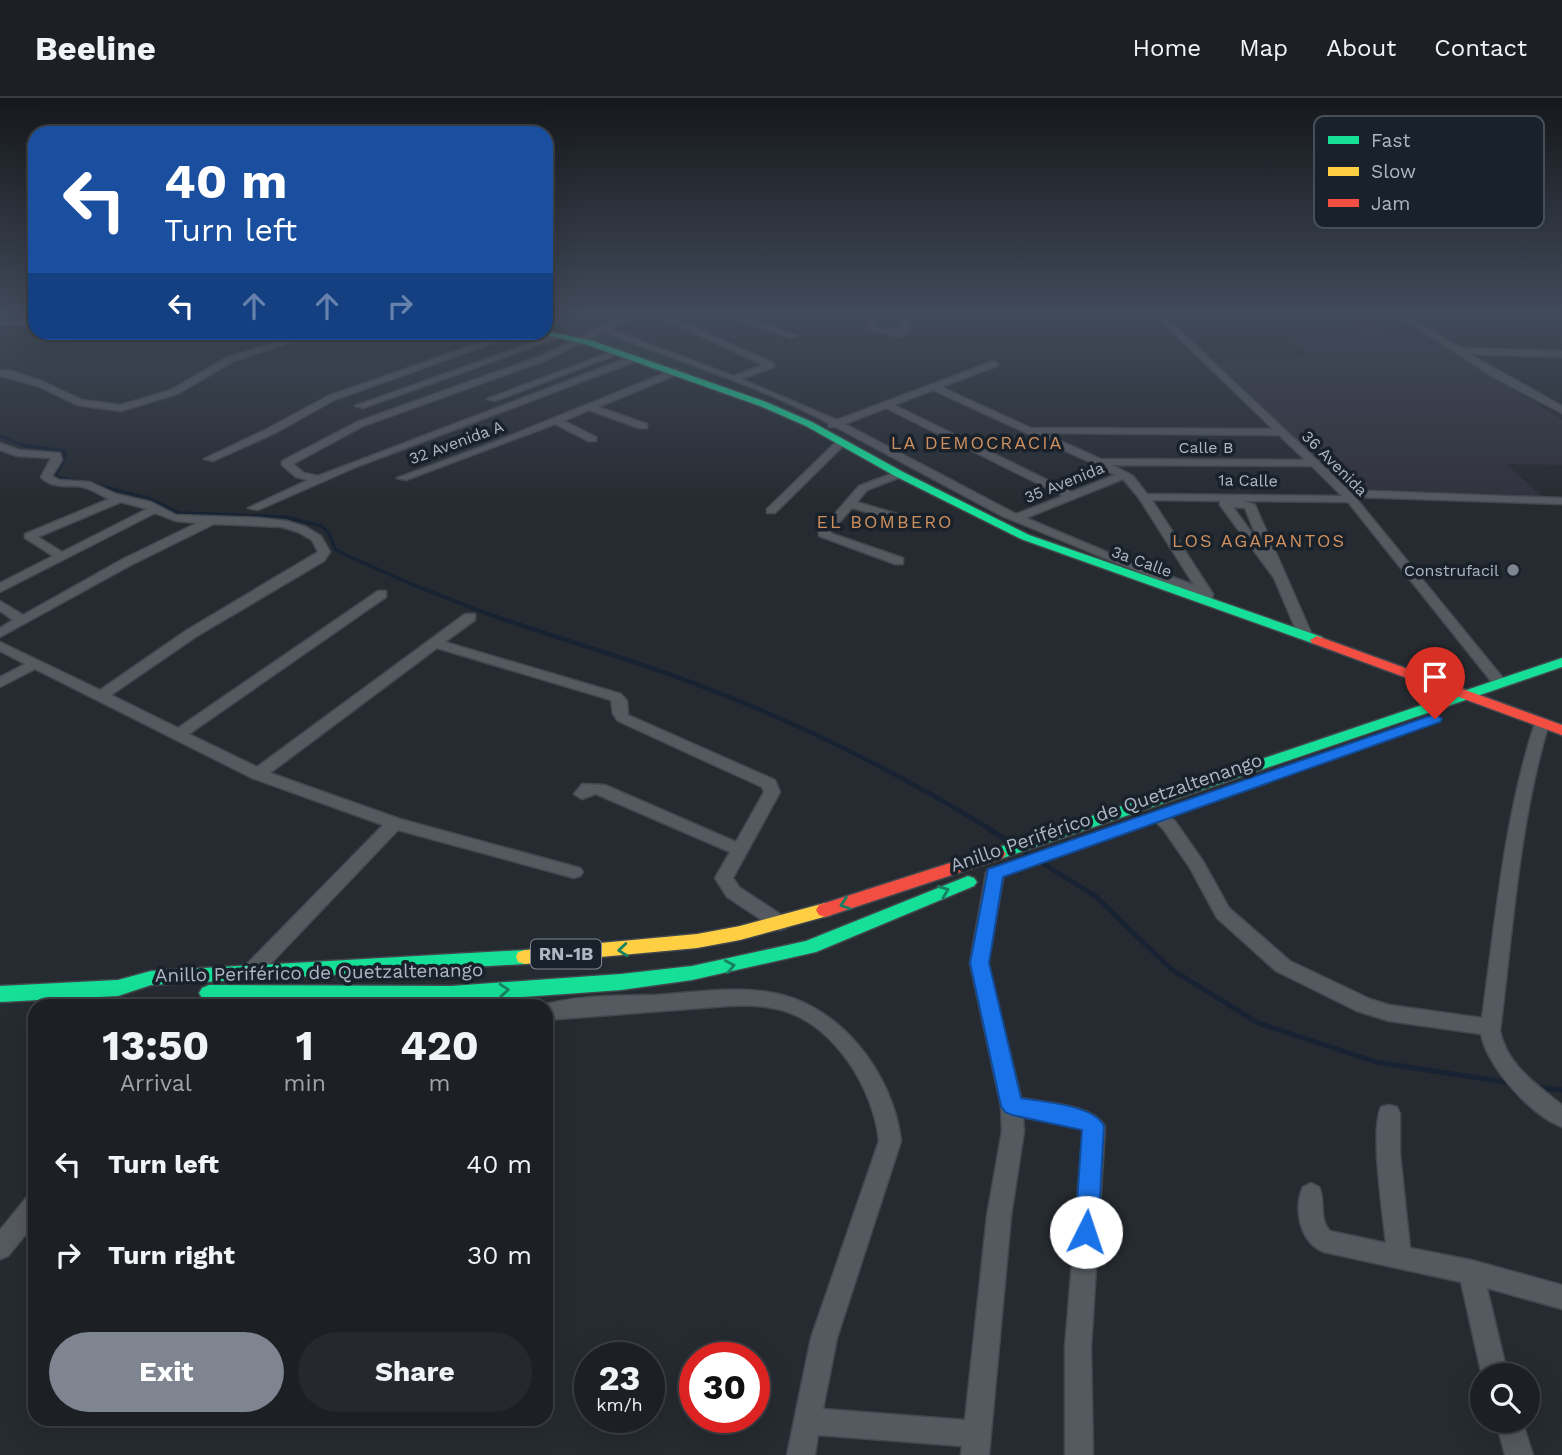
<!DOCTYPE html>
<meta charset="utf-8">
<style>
body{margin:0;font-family:"Work Sans",sans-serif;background:#25282d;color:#f1f3f6;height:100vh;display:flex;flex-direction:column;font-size:26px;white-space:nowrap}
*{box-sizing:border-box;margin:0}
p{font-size:23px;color:#a0a3a7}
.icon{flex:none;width:38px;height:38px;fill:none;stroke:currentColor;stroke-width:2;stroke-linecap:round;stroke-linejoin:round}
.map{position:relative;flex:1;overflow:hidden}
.sheet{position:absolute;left:28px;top:901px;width:525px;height:427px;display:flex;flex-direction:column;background:#1c2025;border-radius:21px;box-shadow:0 7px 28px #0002,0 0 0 2px #3a3e42}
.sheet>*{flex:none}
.hud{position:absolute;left:28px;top:28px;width:525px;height:214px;border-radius:21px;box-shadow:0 7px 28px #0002,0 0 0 2px #3a3e42;background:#1a4fa0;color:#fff;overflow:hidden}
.buttons{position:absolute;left:1470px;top:1265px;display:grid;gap:14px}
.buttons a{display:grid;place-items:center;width:70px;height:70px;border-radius:50%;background:#1c2025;box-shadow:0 7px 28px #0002,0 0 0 2px #3a3e42;font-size:35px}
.speed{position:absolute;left:574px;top:1244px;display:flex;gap:14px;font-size:35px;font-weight:700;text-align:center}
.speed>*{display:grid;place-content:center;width:91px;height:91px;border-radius:50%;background:#1c2025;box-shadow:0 7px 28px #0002,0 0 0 2px #3a3e42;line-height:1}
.speed small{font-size:18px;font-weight:400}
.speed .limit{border:10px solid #d22;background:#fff;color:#111}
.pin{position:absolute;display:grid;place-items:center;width:60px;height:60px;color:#fff;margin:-72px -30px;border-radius:50% 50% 50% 0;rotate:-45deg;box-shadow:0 0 7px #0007}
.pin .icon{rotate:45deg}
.me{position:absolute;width:77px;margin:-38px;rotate:4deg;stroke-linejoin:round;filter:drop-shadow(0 0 5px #0008)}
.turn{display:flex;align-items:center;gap:24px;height:147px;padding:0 21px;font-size:32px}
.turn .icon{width:91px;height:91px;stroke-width:2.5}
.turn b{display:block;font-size:49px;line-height:60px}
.lanes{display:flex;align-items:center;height:66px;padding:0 21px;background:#0003;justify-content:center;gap:35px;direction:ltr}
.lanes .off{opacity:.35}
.eta{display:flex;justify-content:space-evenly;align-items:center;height:119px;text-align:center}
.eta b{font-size:42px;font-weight:700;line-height:49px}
.action{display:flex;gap:14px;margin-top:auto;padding:14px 21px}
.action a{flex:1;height:80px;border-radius:42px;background:#7e8591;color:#fff;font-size:28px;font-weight:700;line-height:80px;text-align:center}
.action a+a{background:#25282d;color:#f1f3f6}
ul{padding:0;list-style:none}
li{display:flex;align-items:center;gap:21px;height:91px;padding:0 21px}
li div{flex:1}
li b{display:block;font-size:26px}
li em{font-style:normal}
header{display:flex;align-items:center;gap:42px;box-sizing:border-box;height:98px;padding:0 35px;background:#1c2025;border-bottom:2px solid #3a3e42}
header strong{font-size:33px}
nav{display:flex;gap:38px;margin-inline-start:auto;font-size:24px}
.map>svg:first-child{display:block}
.medical{fill:#31323d}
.green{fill:#233436}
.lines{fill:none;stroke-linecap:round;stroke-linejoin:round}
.stream-far3{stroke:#172233;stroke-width:2.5}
.stream-far2{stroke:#172233;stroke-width:3.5}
.stream-far1{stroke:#172233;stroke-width:4.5}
.stream{stroke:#172233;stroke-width:5}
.street-casing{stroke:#42474e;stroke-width:3}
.fast-casing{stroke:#42474e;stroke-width:3}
.slow-casing{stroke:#42474e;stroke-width:3}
.jam-casing{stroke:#42474e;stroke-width:3}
.street{fill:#555960;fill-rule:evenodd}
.fast{fill:#16e098;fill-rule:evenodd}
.slow{fill:#ffcf43;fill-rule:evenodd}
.jam{fill:#f24e42;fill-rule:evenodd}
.oneway{stroke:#188062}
.route{fill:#1a73e8;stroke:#114b97;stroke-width:2}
.poi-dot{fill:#7e8591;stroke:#19212b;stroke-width:2.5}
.labels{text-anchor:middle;stroke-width:7;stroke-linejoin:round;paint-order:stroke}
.far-street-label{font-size:16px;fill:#aeb6c4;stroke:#19212b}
.far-poi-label{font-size:16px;fill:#aeb6c4;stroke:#19212b;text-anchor:end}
.far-neighbourhood-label{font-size:18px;letter-spacing:2px;fill:#cf905e;stroke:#19212b}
.shield{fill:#19212b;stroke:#818996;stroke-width:2}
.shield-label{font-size:18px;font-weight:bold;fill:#aeb6c4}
.street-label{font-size:19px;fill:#aeb6c4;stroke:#19212b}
.key{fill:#19212b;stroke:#464e59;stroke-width:2}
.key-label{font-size:19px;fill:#aeb6c4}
</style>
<header>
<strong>Beeline</strong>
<nav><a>Home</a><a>Map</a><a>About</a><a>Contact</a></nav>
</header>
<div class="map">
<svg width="1562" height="1357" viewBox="0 0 1562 1357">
<rect width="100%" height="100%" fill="#262b31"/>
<polygon class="medical" points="1333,216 1352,216 1388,239 1424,237 1562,322 1562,367 1506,366 1542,398 1349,390 1211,264 1312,259 1293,243 1366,240"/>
<polygon class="green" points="599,236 607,236 712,275 698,280 588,242"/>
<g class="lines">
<polyline class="stream-far3" points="0,338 28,349"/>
<g class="stream-far2">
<polyline points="23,347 64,353 65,358 55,379 77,383"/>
<polyline points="89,385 148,400 179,415 285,419 322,428 329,436 335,451 346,457 411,486 493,518"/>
</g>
<path class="stream-far1" d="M488,516C561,542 635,562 706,590C806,628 902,677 993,733"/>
<g class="stream">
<polyline points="990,732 1012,745"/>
<polyline points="1025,754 1095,798 1171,871 1258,925 1376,964 1511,985"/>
<polyline points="1537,989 1562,992"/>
</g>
<g class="street-casing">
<g id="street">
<path d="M629,216H639L610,231L733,278L763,267L653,216H663L774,265V269L741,281L837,322L994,263L998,266L997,268L941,289L1031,330L1273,331L1154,216H1162L1349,392L1562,400V406L1355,399L1507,585L1505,588H1495L1348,404L1245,403L1255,407L1313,539L1306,543L1299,539L1274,480L1220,407V403L1152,402L1213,496L1212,501L1207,502L1002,418L836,329H829L828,325C758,287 678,263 603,234L547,262L363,328L293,366L304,375L318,378L633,258H639V262L356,369L258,412L248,410L308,382L296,379L282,367V363L357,324L541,258ZM933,292L1094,366L1115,377L1072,394L894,307ZM886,310L1063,398L1016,416L845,326ZM1043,335L1279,337L1305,362L1101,361ZM1112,367L1312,368L1342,398L1147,396L1133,378ZM1123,381L1139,400L1194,487L1126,462L1026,420ZM1233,409L1245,410L1259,445Z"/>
<polygon points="725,216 736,216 798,238 791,240"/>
<polygon points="872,216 880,216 874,228 900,233 902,216 910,216 909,234 901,239 866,231"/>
<polygon points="1395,216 1404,216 1460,250 1562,253 1562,259 1469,256 1562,308 1562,315 1495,280"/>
<rect x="0" y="223" width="35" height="4"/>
<polygon points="309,234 323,234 234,263 177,296 121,313 77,307 38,288 0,278 0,272 11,273 44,284 82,302 121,307 171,292 228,259"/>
<polygon points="511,234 524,234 334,302 275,335 213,363 204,361 267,331 328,298"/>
<polygon points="554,237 561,239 363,310 355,308"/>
<polygon points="611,254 618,256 495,303 487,301"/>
<polygon points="675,271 678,272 678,276 598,309 647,326 647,330 639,330 589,312 564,323 596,339 596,343 588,343 555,326 406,382 397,380 497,343"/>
<polygon points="837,343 846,345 775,415 767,415 767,411"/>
<path d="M0,345L19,352L60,355L62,362L52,378L59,382L90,384L116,396L151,404L176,417L260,420L287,423L306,429L321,438L330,454L324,463L197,538L111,597L178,630L378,493H386V499L189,636L257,669L465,516H475V522L445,544L621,596L627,603L628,617L775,682L780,694L733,780L739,789L786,820L789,825L786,830L780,832L774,830L727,799L715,780L730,754L596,696L582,701L574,696L582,686L605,687L736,744L764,694L762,689L618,623L613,616L611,602L437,550L270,675L400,721L580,770L583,774L580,778L574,780L398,732L258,879L251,881L244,879L241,874L244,869L383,727L252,680L35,571L0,589V579L25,566L0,553V544L100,592L187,532L318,454L312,442L298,434L282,429L214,426L131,467L0,539V530L13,522L0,513V503L23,517L123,461L197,425L176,423L155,415L0,494V485L53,458L25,440V436L109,401C100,397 92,391 83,389C68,386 53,392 41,379L51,360L17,358L0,352ZM121,404L147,411L62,454L38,439Z"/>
<polygon points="899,373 903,374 903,378 867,392 857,404 935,427 935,431 927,431 852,410 830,435 903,460 903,466 895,466 819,438 819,434 859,388"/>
<path d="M1542,620L1549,625C1519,724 1513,831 1500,933C1507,967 1536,986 1562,1007V1029C1531,1018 1487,968 1481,936L1389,923L1357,913L1276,873L1217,820L1190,770L1163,731L1150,718L1158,713L1175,723L1203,763L1229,810L1290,863L1370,901L1389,907L1482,920C1496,821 1504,720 1535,625Z"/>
<path d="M995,769L1001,771L1004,775L988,865L1021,1000C1044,1005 1094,1006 1105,1029L1091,1249L1093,1357H1065V1249L1083,1033L1078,1029L1023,1019L1024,1033L1011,1118L989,1357H961L962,1348L818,1337L815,1357H787L811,1240L879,1043C874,991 834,926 781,912C763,907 745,907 727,908L546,922V908H540C573,897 621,898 656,897C693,895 732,888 768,894C839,904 893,975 901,1043L837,1240L823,1311L965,1322L987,1118L1002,1033L1001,1008L970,865L986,775L989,771Z"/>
<path d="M1389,1007L1397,1009L1400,1016V1056L1410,1150L1471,1162L1562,1187V1211L1487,1190L1508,1278H1482L1461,1184L1324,1154C1300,1145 1293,1111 1303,1089L1311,1085L1319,1089C1326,1103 1318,1120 1330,1133L1386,1145C1383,1115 1370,1034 1381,1009Z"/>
<polygon points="35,1096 35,1125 8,1158 0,1161 0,1132 27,1099"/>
<polygon points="1496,1323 1522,1323 1533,1357 1505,1357"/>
</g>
</g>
<g class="fast-casing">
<g id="fast">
<polygon points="546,233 593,243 766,304 812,324 903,374 1029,437 1322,539 1324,542 1317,546 1312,545 1021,441 895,378 806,328 760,308 588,247 534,234"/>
<polygon points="1562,560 1562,569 1003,760 991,760 988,756 991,752"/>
<polygon points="968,778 974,780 977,784 974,788 816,854 692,882 621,892 451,904 209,903 202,900 199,895 202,890 209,887 451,888 621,876 692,868 806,843"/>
<polygon points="525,852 532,854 534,859 532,864 525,866 151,887 118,898 0,904 0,888 118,882 151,873"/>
</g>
</g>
<g class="slow-casing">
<polygon id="slow" points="825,805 831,807 834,812 831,817 740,842 697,850 525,866 518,864 516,859 518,854 525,852 697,836 740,828"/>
</g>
<g class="jam-casing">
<g id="jam">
<polygon points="1317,538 1562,627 1562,637 1312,545 1310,542"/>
<polygon points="997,750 1003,752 1006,756 1003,760 825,819 819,817 816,812 819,807"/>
</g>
</g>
<use href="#street" class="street"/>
<use href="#fast" class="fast"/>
<use href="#slow" class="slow"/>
<use href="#jam" class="jam"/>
</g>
<defs><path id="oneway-chevron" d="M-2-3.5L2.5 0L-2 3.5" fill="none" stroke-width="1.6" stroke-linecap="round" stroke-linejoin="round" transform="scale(1.75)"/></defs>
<g class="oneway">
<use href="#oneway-chevron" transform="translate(944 793) rotate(-21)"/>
<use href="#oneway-chevron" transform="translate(845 806) rotate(162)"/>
<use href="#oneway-chevron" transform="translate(623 852) rotate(175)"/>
<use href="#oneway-chevron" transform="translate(730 868) rotate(-11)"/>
<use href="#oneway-chevron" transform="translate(504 892) rotate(-4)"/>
</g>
<linearGradient id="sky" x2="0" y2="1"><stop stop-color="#15181b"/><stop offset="0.53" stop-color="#414a5a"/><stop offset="1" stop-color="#414a5a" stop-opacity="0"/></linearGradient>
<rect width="1562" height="406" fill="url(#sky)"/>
<path class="route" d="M1435,616L1442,621L1440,624L1003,779L989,865L1021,1000C1043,1004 1094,1007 1104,1028L1098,1134L1095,1142L1086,1145L1078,1142L1075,1134L1082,1032L1012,1017L1005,1014L1001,1008L970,865L988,771Z"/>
<circle class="poi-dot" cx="1513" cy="472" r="7"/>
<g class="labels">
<g class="far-street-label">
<text transform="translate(456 344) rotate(-20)" y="6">32 Avenida A</text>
<text x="1206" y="355">Calle B</text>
<text transform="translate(1335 365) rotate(45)" y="6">36 Avenida</text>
<text transform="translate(1248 382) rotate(1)" y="6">1a Calle</text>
<text transform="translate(1064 384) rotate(-22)" y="6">35 Avenida</text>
<text transform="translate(1142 463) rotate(20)" y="6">3a Calle</text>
</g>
<g class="far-poi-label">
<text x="1499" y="478">Construfacil</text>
</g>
<g class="far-neighbourhood-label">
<text x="977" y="351">LA DEMOCRACIA</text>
<text x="885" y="430">EL BOMBERO</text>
<text x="1259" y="449">LOS AGAPANTOS</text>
</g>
<rect class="shield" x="531" y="841.5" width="70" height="29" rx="5"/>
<g class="shield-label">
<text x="566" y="862">RN-1B</text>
</g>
<g class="street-label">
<text transform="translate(1106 714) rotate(-19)" y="7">Anillo Periférico de Quetzaltenango</text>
<text transform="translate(319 874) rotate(-1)" y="7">Anillo Periférico de Quetzaltenango</text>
</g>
</g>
<rect x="1314" y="18" width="230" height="112" rx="10" class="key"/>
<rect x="1328" y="38" width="31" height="8" fill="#16e098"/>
<rect x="1328" y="69" width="31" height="9" fill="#ffcf43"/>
<rect x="1328" y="101" width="31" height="8" fill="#f24e42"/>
<g class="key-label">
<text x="1371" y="49">Fast</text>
<text x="1371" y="80">Slow</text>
<text x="1371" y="112">Jam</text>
</g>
</svg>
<div class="buttons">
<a><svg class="icon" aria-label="search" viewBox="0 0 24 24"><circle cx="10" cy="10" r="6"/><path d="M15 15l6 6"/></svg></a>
</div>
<div class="speed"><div>23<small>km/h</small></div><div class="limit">30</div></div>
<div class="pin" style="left:1435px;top:621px;background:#d93025"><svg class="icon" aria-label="arrive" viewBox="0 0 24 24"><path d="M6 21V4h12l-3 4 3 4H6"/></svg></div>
<svg class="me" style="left:1086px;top:1134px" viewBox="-20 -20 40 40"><circle r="19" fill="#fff"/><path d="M0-13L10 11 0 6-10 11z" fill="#1a73e8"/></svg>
<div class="hud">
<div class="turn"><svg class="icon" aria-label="left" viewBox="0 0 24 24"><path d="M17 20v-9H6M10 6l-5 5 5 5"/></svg><div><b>40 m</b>Turn left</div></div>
<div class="lanes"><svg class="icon" aria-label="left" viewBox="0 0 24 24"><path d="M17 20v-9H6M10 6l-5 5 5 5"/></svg><svg class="icon off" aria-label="ahead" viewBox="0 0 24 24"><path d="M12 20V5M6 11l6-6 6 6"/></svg><svg class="icon off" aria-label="ahead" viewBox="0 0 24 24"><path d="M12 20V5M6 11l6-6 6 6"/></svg><svg class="icon off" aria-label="right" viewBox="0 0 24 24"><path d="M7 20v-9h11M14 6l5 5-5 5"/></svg></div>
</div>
<section class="sheet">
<div class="eta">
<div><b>13:50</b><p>Arrival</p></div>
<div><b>1</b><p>min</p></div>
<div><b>420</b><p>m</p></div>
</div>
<ul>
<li><svg class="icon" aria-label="left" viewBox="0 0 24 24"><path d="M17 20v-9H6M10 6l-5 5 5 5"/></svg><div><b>Turn left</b></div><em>40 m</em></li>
<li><svg class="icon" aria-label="right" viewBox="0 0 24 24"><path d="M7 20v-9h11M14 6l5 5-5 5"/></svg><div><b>Turn right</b></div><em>30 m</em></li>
</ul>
<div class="action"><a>Exit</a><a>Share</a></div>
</section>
</div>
